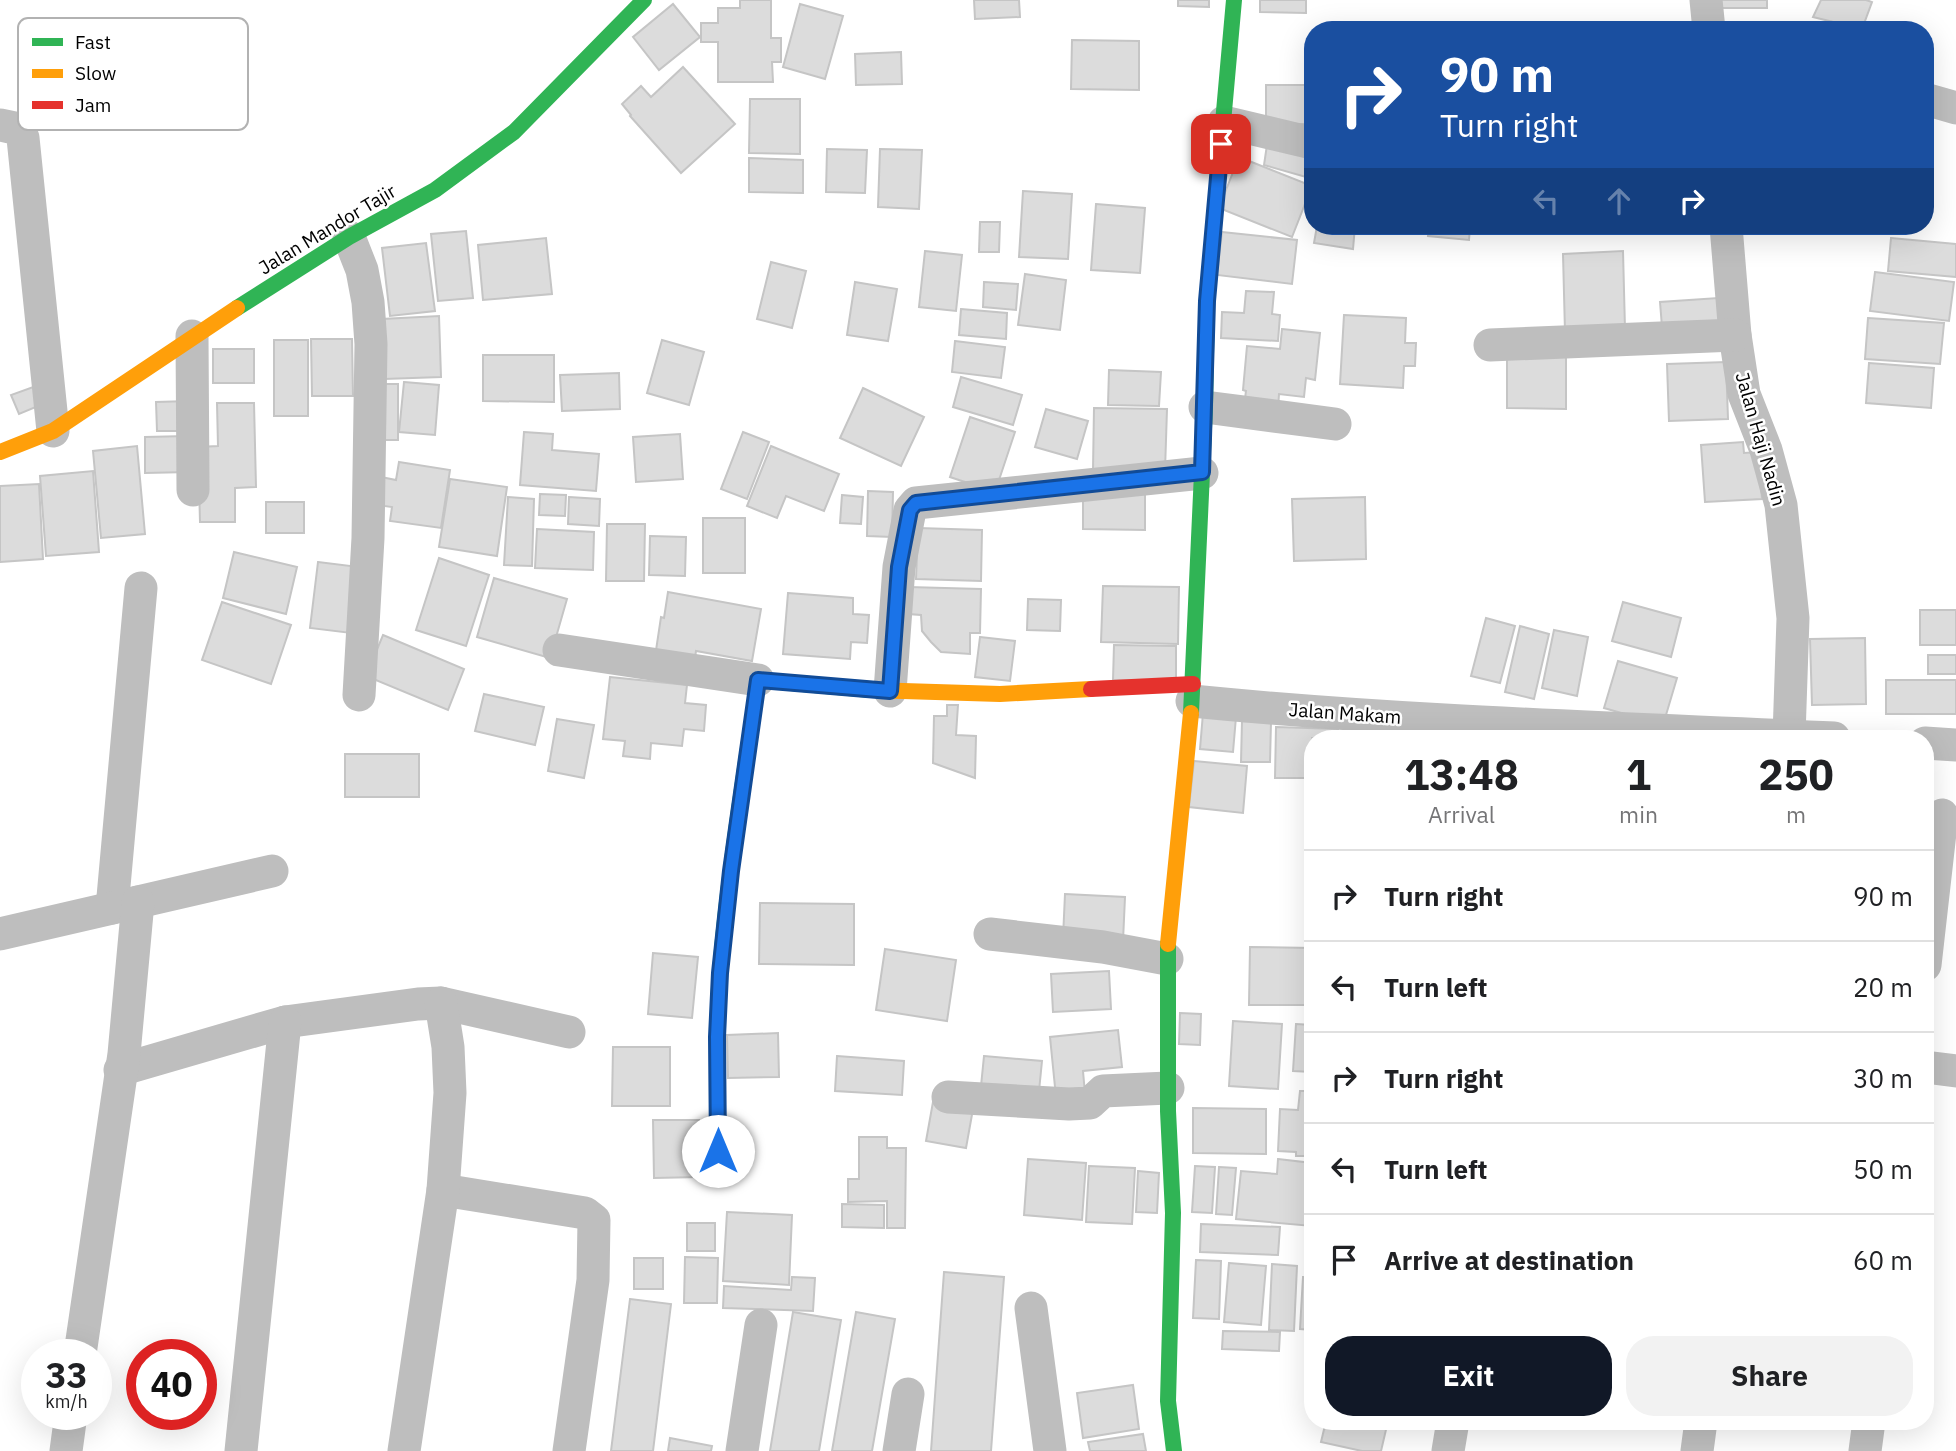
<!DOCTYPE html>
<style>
body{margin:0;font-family:"IBM Plex Sans",sans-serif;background:#f2f2f2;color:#202124;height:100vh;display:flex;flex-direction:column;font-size:26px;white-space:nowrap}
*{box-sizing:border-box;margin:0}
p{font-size:23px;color:#757577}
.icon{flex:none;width:38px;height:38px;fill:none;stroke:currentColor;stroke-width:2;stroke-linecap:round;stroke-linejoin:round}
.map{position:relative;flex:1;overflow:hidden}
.drawer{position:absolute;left:1304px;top:730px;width:630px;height:700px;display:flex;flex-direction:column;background:#fff;border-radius:28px;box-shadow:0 7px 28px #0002}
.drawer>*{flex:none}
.banner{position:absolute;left:1304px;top:21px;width:630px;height:214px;border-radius:28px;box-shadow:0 7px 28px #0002;background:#1a4fa0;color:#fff;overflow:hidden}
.speed{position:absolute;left:21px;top:1339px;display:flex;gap:14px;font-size:35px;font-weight:700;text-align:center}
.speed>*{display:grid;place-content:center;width:91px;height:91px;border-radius:50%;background:#fff;box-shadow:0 7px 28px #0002;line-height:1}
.speed small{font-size:18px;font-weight:400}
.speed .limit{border:10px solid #d22;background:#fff;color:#111}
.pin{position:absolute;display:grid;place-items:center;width:60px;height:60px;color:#fff;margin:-30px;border-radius:14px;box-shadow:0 4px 10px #0006}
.me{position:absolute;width:77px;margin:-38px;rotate:0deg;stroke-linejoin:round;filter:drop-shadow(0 0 5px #0008)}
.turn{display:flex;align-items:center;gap:24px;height:147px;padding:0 21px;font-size:32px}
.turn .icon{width:91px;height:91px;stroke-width:2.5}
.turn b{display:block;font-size:49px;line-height:60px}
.lanes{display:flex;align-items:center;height:66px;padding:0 21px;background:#0003;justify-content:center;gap:35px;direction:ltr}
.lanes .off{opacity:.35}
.eta{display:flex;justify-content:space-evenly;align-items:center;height:119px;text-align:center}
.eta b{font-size:42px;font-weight:700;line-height:49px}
.cta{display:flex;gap:14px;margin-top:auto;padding:14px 21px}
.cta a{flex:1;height:80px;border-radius:28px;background:#111827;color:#fff;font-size:28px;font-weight:700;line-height:80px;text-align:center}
.cta a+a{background:#f2f2f2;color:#202124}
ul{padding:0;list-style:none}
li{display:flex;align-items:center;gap:21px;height:91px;padding:0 21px;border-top:2px solid #e0e0e0}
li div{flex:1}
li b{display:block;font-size:26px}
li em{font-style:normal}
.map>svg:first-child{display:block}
.building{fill:#dcdcdc;stroke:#c5c5c5;stroke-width:2}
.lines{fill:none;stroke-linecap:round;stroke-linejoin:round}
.street{stroke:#bebebe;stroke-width:33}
.fast{stroke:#30b455;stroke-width:16}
.slow{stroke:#ff9f0a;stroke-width:16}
.jam{stroke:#e5322d;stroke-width:16}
.route-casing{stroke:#114b97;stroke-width:18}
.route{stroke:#1a73e8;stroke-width:12}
.labels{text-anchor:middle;stroke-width:5;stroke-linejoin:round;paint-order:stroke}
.street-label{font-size:19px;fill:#000;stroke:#fff}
.key{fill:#fff;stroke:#b2b2b2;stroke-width:2}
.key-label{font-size:19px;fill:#000}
</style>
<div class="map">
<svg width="1956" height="1451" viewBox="0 0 1956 1451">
<rect width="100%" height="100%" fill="#fff"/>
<g class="building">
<polygon points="740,0 771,0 771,38 781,38 781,62 772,62 773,82 718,82 718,42 701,42 701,23 718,23 718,8 740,8"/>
<polygon points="974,0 1019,0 1020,17 975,19"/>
<polygon points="1178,0 1209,0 1209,7 1178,6"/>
<polygon points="1260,0 1306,0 1306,13 1260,12"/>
<rect x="1719" y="0" width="48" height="8"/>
<polygon points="1821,0 1866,0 1872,2 1862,29 1813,17"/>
<polygon points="673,4 700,37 659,70 633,37"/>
<polygon points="800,4 843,16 825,79 783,67"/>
<polygon points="1072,40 1139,41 1139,90 1071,89"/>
<polygon points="901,52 902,84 856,85 855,54"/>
<polygon points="683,67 735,124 681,173 630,116 631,115 622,104 641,86 651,97"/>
<rect x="1266" y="85" width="46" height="39"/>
<polygon points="750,99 800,99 800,154 749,153"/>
<polygon points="1268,138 1312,146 1306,177 1264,165"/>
<polygon points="827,149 867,150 865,193 826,192"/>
<polygon points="880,149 922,150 919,209 878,207"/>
<polygon points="1239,157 1312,186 1292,237 1219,208"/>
<polygon points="749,158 803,160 803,193 749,192"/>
<polygon points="1023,191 1072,194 1068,259 1019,257"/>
<polygon points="1096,204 1145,208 1140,273 1091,270"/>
<polygon points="980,222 1000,222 999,252 979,252"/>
<polygon points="1317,226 1355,226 1353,249 1314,243"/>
<polygon points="1429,226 1470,226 1469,240 1428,236"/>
<polygon points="466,231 473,298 438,301 431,234"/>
<polygon points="1222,232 1297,240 1292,284 1217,275"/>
<polygon points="546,238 552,294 483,300 478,245"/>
<polygon points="1891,238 1956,244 1956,277 1888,271"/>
<polygon points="426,243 435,311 390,316 382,248"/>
<polygon points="925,251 962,255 956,311 919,307"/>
<polygon points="1623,251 1625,329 1565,332 1563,254"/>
<polygon points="771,262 806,271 792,328 757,319"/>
<polygon points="1875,272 1954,282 1949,321 1870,311"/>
<polygon points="1025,274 1066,280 1060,330 1018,325"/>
<polygon points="855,282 897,289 888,341 847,335"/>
<polygon points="984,282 1018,284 1016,310 983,307"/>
<polygon points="1246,291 1274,292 1272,314 1280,315 1278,341 1221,338 1222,312 1244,313"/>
<polygon points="1718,298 1719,323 1662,327 1660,302"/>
<polygon points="961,309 1007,313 1006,339 959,335"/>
<polygon points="1344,315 1406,318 1405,343 1416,343 1415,366 1404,366 1403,388 1340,384"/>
<polygon points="439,316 441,377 384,379 382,319"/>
<polygon points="1868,318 1944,323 1940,364 1865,359"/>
<polygon points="1282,329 1320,333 1315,380 1306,378 1304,397 1279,394 1278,409 1244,406 1246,391 1243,390 1247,346 1280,349"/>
<polygon points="311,339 352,339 353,396 312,396"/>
<rect x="274" y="340" width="34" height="76"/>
<polygon points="662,340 704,352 689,405 647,393"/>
<polygon points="955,341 1005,347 1001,378 952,372"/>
<rect x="213" y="349" width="41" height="34"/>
<polygon points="1507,354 1566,355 1566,409 1507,408"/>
<polygon points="483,355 554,355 554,402 483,401"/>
<polygon points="1726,362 1728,419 1669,421 1667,364"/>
<polygon points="1869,363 1934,368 1931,408 1866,403"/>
<polygon points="1109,370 1161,372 1159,406 1108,405"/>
<polygon points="619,373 620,409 562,411 560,375"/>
<polygon points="961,377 1022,395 1013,425 953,407"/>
<polygon points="404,382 439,385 435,435 399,432"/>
<rect x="376" y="384" width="22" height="56"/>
<polygon points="36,386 43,404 19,414 11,395"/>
<polygon points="863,388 924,417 901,466 840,438"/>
<polygon points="189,401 189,431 157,431 156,402"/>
<polygon points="217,403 254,403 256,487 235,488 235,522 200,522 198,447 218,446"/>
<polygon points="1094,408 1167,409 1165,471 1093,470"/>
<polygon points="1046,409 1088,421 1077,459 1035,447"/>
<polygon points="970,417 1015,432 995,492 950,477"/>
<polygon points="524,432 553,434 552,450 599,454 596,491 520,485"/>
<polygon points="743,432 769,442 747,499 721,489"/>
<polygon points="680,434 683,479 636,482 633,437"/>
<polygon points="187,436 189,472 145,473 145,437"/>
<polygon points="1743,442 1744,453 1758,452 1762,499 1705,502 1701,445"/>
<polygon points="137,446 145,534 101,538 93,451"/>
<polygon points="771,446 839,474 824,511 786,496 777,518 747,506"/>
<polygon points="399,462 450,470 441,528 390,521 392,507 377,505 381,477 396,480"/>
<polygon points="93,471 99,552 46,556 40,476"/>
<polygon points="450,479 507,487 497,556 439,547"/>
<polygon points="39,484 43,559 0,562 0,486"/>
<polygon points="1083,490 1145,490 1145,530 1083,529"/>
<polygon points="868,491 893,492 892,537 867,536"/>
<polygon points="540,494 566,495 565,516 539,515"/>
<polygon points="842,495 863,497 861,524 840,523"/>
<polygon points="508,497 534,499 532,566 504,565"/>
<polygon points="569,497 600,499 599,526 568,524"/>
<polygon points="1365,497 1366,559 1294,561 1292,499"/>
<rect x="266" y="502" width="38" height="31"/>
<rect x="703" y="518" width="42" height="55"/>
<polygon points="607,524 645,524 644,581 606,581"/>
<polygon points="918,528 982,530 981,581 916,579"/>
<polygon points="537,529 594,532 593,570 535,568"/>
<polygon points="650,536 686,537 685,576 649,575"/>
<polygon points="234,552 297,567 286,614 223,598"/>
<polygon points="439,558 489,575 466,646 416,630"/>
<polygon points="318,562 359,567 351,633 310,628"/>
<polygon points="494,578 567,599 550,658 477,637"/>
<polygon points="1103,586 1179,587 1178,644 1101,642"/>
<polygon points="908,587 981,589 980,633 970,633 970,654 941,652 931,642 922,631 921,615 908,614"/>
<polygon points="668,592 761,609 752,661 696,651 694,664 655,657 661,617 664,618"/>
<polygon points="788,593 853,598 853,614 869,615 867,643 851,642 850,659 783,654"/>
<polygon points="1028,599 1061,600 1060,631 1027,630"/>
<polygon points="222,602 291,625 271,684 202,660"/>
<polygon points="1623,602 1681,618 1671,657 1612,641"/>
<rect x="1920" y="610" width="36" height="35"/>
<polygon points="1486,618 1515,626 1500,683 1471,676"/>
<polygon points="1520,626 1549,634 1534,699 1505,692"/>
<polygon points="1554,630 1588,637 1577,696 1542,688"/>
<polygon points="383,635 464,669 448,710 366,676"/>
<polygon points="980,637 1015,641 1010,681 975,677"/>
<polygon points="1865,638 1866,704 1812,705 1810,639"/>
<polygon points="1114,645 1176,646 1176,681 1113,680"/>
<rect x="1928" y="655" width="28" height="19"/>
<polygon points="1618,661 1677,678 1663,725 1604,708"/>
<polygon points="610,677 687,685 685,703 706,705 704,731 684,729 682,746 651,743 650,759 623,756 625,741 603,739"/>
<rect x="1886" y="680" width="70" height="34"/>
<polygon points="484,694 544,707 535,745 475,731"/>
<polygon points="947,705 958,705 956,735 976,736 975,778 933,763 934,716 947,716"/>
<polygon points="1203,713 1236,717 1233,752 1200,749"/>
<polygon points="557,719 594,725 584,778 548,771"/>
<polygon points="1242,721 1271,722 1270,762 1241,762"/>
<polygon points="1276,727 1338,729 1338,738 1312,738 1312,778 1275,778"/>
<rect x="345" y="754" width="74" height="43"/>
<polygon points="1194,761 1247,766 1243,813 1189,807"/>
<polygon points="1065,894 1125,897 1123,941 1063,938"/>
<polygon points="760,903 854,904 854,965 759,964"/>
<polygon points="1250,947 1312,948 1312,1005 1249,1005"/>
<polygon points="885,949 956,960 947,1021 876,1010"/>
<polygon points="653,953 698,957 692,1018 648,1014"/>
<polygon points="1109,971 1111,1009 1053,1012 1051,974"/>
<polygon points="1180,1013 1201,1014 1200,1045 1179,1044"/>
<polygon points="1233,1021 1282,1024 1278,1089 1229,1086"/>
<polygon points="1296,1024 1312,1025 1312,1072 1293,1071"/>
<polygon points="1118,1030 1122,1067 1083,1071 1085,1094 1056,1097 1050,1037"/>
<polygon points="778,1033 779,1077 728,1078 727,1035"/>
<polygon points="613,1047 670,1047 670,1106 612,1106"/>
<polygon points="837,1056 904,1061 902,1095 835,1091"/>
<polygon points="984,1056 1042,1061 1038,1101 980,1096"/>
<polygon points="1300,1091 1312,1091 1312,1156 1296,1156 1296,1152 1278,1151 1280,1109 1298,1110"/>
<polygon points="933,1102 973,1109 966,1148 926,1141"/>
<polygon points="1193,1108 1266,1109 1266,1154 1193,1153"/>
<polygon points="653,1120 699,1120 700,1177 654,1178"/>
<polygon points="859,1137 887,1137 887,1148 906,1148 905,1228 887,1228 887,1201 848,1202 848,1179 859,1179"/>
<polygon points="1028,1159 1086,1163 1082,1220 1024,1215"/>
<polygon points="1278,1159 1312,1163 1312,1226 1236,1219 1241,1171 1277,1174"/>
<polygon points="1089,1166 1135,1168 1132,1224 1086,1222"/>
<polygon points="1195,1166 1215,1167 1212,1213 1192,1212"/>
<polygon points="1219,1167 1236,1168 1232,1215 1216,1214"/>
<polygon points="1138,1171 1159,1173 1157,1213 1136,1212"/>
<polygon points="842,1204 884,1205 884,1228 842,1227"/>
<polygon points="727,1212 792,1215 789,1285 723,1281"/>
<rect x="687" y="1223" width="28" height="28"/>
<polygon points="1201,1224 1280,1227 1278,1255 1200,1252"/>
<polygon points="685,1257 718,1258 717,1303 684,1303"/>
<rect x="634" y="1258" width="29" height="31"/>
<polygon points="1196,1260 1221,1261 1219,1319 1193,1318"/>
<polygon points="1229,1263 1266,1266 1261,1325 1224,1322"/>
<polygon points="1272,1264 1297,1266 1294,1331 1269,1330"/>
<polygon points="944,1272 1004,1277 991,1451 931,1451"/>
<polygon points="792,1277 815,1278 813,1311 723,1308 724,1286 791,1290"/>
<polygon points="1303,1277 1312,1278 1312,1330 1300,1329"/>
<polygon points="630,1299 671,1304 653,1451 611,1451"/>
<polygon points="793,1312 841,1320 819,1451 770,1451"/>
<polygon points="856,1312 895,1319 872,1451 832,1451"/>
<polygon points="1223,1331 1280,1332 1279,1351 1222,1349"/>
<polygon points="1133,1385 1139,1429 1083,1438 1077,1393"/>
<polygon points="1326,1421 1388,1421 1381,1451 1362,1451 1321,1442"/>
<polygon points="1143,1434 1146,1451 1090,1451 1088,1442"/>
<polygon points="670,1438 712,1446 711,1451 668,1451"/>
</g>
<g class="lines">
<g class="street">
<polyline points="1706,0 1709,30"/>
<polyline points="1925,99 1956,108"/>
<polyline points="1224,122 1312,143"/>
<polyline points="0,125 19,129 23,138 53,431"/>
<polyline points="1726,226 1735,335 1744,394 1766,450 1781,505 1793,618 1789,736"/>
<polyline points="349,237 362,270 368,302 371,344 368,538 359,695"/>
<polyline points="192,336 193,490"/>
<polyline points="1490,345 1735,335"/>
<polyline points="1205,407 1335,424"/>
<polyline points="559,650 758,680"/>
<polyline points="890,691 899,567 910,510 916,503 1202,473"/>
<path d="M1192,701C1405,722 1620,728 1834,738"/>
<polyline points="1925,743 1956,745"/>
<polyline points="112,908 141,588"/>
<polyline points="0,934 272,871"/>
<polyline points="990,934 1103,947 1167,959"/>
<polyline points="1925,965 1942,815"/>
<polyline points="1925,1067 1956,1071"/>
<polyline points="120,1070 285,1022 418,1004 441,1003 569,1032"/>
<polyline points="948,1097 1069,1104 1090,1103 1103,1091 1168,1088"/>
<polyline points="443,1190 585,1213 594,1220 593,1280 569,1451"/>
<polyline points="1031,1308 1050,1451"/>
<polyline points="80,1354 124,1054 138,902"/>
<polyline points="66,1451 71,1414"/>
<polyline points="241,1451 285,1022"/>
<polyline points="404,1451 443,1190 450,1093 448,1047 441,1003"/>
<polyline points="742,1451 761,1325"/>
<polyline points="899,1451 908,1394"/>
<polyline points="1448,1451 1453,1421"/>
<polyline points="1697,1451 1701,1421"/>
<polyline points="1865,1451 1869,1421"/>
</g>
<g class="fast">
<polyline points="237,308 349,237 435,190 514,132 644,0"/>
<polyline points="1191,713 1205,407 1207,301 1234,0"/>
<polyline points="1168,944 1168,1111 1173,1213 1168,1401 1174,1451"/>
<path d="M718,1176C718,1108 715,1040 720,972C728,874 744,777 758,680L871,690"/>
</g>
<g class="slow">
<polyline points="0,452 53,431 237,308"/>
<polyline points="871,690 1000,694 1091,689"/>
<polyline points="1168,944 1191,713"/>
</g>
<polyline class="jam" points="1091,689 1193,684"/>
</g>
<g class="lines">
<g class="route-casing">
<polyline id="route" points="718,1151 717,1037 720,973 731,871 758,680 890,691 899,567 910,510 916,503 1202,472 1207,301 1221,144"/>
</g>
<use href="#route" class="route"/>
</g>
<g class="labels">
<g class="street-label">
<text transform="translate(327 229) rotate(-31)" y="7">Jalan Mandor Tajir</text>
<text transform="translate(1761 439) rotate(74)" y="7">Jalan Haji Nadin</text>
<text transform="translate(1345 713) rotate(4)" y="7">Jalan Makam</text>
</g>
</g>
<rect x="18" y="18" width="230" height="112" rx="10" class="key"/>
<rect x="32" y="38" width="31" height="8" fill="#30b455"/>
<rect x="32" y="69" width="31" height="9" fill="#ff9f0a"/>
<rect x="32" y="101" width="31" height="8" fill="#e5322d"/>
<g class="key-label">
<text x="75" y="49">Fast</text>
<text x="75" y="80">Slow</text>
<text x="75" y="112">Jam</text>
</g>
</svg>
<div class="speed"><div>33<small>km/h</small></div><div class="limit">40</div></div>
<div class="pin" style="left:1221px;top:144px;background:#d93025"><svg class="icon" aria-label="arrive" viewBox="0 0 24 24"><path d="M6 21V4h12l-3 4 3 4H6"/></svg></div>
<svg class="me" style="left:718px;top:1151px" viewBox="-20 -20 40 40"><circle r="19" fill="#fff"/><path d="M0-13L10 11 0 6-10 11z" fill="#1a73e8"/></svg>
<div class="banner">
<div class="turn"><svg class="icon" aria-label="right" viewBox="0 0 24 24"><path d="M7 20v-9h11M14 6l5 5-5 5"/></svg><div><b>90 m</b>Turn right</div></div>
<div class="lanes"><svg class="icon off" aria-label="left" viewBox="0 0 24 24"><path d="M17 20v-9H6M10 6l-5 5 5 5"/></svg><svg class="icon off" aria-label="ahead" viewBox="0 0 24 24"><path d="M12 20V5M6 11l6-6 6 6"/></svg><svg class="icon" aria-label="right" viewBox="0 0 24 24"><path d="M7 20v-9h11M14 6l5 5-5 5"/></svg></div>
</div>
<section class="drawer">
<div class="eta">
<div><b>13:48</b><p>Arrival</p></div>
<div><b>1</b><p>min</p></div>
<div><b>250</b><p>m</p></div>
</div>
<ul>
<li><svg class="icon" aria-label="right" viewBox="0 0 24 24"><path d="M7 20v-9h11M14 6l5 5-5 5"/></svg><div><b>Turn right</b></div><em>90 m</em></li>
<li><svg class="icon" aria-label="left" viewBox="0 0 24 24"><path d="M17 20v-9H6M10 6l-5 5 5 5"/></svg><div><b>Turn left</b></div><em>20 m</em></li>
<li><svg class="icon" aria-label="right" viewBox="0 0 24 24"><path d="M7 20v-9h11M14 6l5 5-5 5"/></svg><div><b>Turn right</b></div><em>30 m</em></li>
<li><svg class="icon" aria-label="left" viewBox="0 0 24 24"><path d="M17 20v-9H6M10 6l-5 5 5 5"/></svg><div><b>Turn left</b></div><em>50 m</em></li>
<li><svg class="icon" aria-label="arrive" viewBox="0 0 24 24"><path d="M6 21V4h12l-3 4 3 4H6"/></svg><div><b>Arrive at destination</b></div><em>60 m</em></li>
</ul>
<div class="cta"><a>Exit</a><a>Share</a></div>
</section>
</div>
